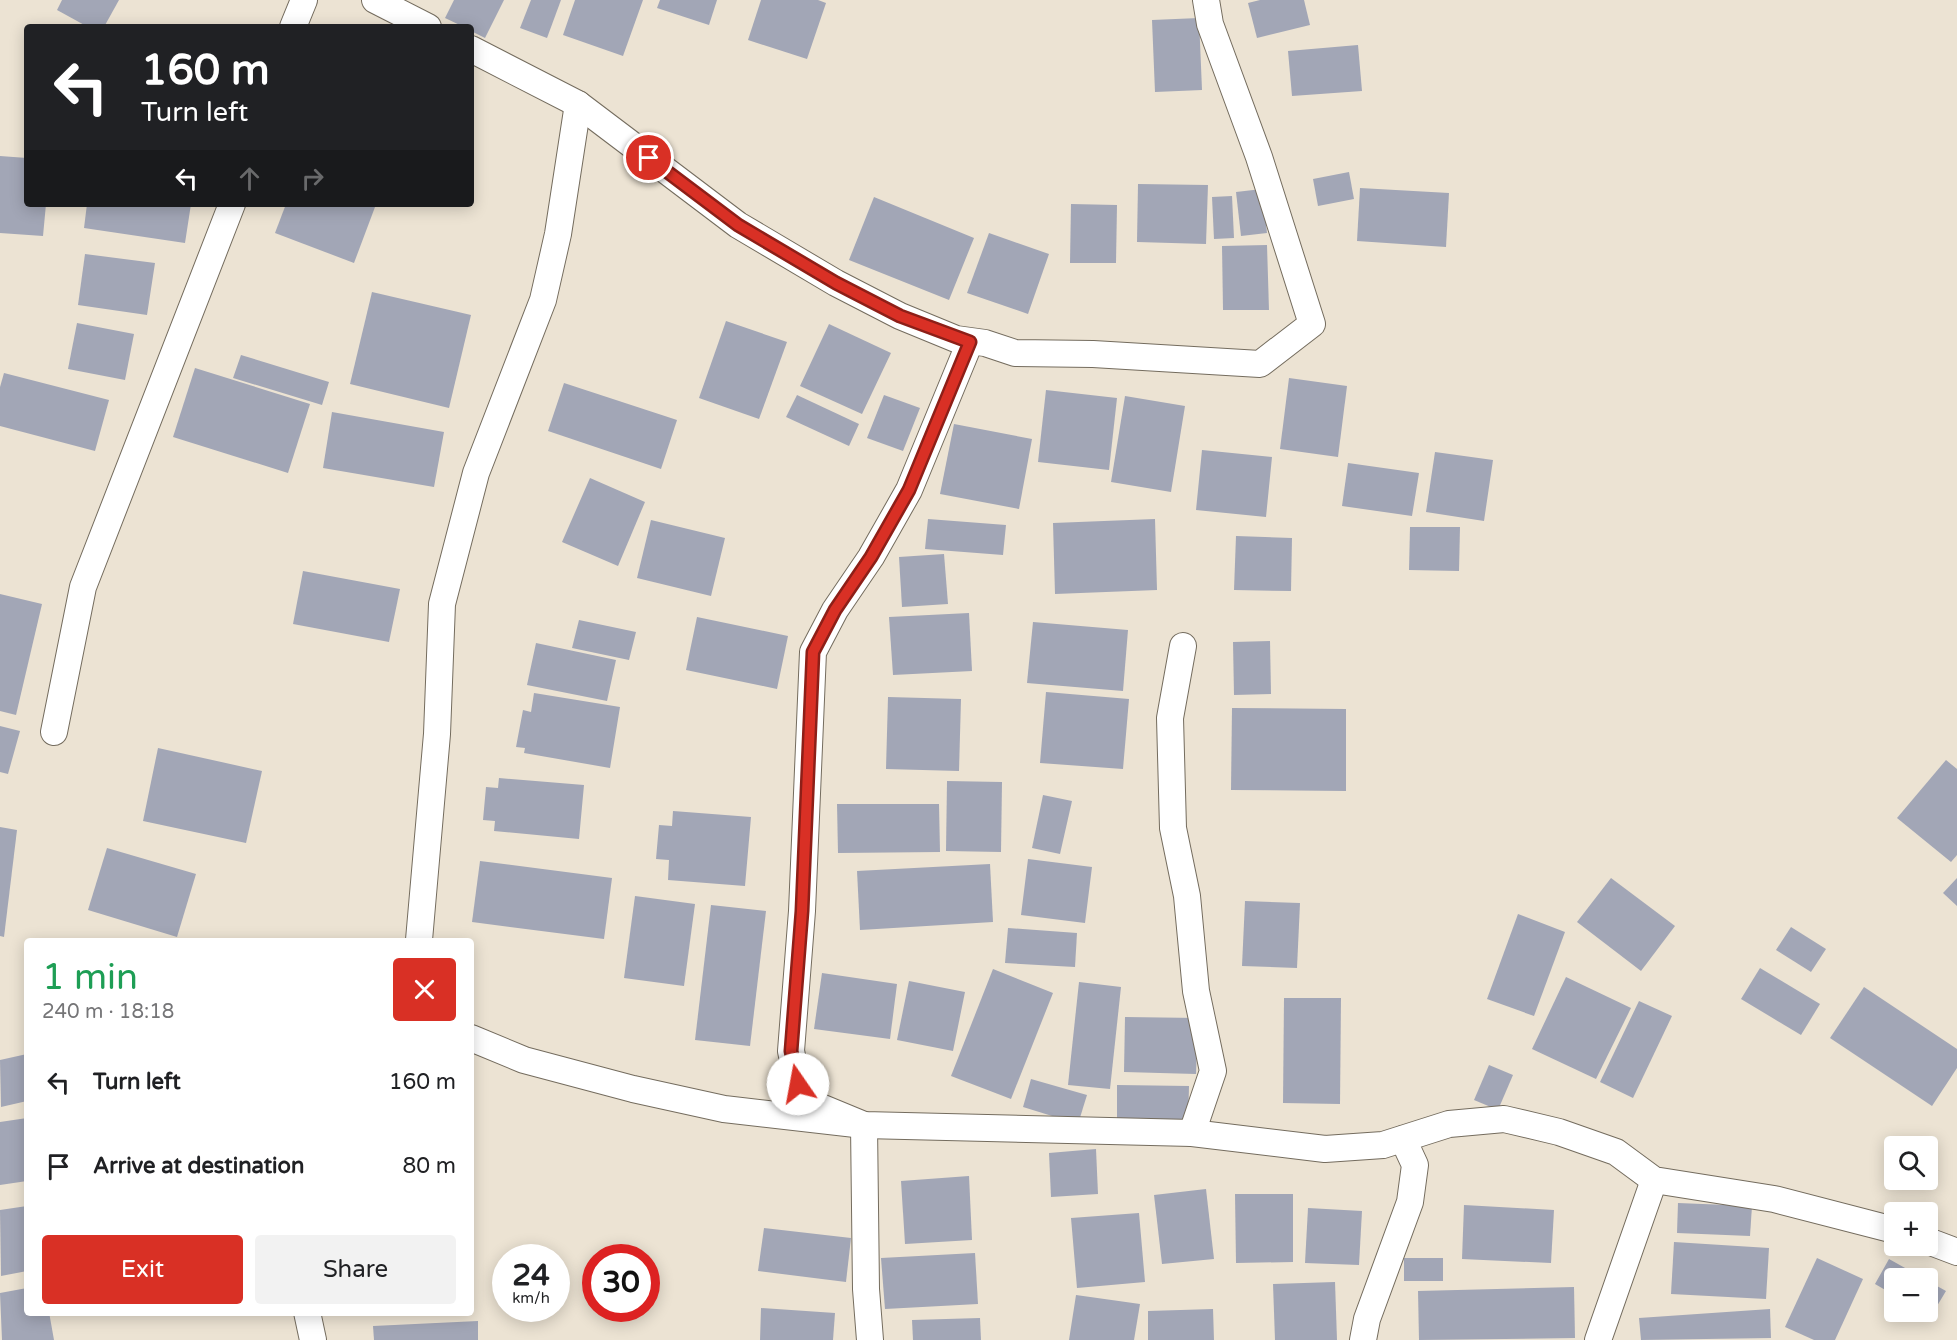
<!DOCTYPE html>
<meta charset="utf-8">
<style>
body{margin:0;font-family:"Varela Round",sans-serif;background:#f2f2f2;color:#202124;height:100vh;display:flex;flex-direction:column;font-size:22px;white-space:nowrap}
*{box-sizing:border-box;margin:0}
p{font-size:20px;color:#757577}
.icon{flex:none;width:33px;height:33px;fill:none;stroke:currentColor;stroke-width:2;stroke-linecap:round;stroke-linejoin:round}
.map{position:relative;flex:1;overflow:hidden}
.sheet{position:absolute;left:24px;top:938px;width:450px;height:378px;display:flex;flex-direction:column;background:#fff;border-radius:6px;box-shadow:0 3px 15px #0003}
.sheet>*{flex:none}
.top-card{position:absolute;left:24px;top:24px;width:450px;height:183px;border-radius:6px;box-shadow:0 3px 15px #0003;background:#202124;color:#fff;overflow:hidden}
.buttons{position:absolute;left:1884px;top:1136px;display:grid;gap:12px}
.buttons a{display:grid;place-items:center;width:54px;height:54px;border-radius:6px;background:#fff;box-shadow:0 3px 15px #0003;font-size:30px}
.speed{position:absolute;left:492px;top:1244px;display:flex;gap:12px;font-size:30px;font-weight:700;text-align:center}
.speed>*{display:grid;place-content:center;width:78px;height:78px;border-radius:50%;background:#fff;box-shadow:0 3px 15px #0003;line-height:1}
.speed small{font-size:15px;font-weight:400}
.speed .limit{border:9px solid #d22;background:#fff;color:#111}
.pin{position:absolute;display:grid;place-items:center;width:51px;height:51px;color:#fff;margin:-26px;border:3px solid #fff;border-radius:50%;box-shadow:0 2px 6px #0007}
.me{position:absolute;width:66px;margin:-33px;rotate:348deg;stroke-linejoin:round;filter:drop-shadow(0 0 4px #0008)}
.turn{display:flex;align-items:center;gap:21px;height:126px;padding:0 18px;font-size:27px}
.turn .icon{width:78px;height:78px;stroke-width:2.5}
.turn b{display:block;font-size:42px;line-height:51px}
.lanes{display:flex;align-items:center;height:57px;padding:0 18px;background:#0003;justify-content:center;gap:30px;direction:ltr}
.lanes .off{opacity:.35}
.round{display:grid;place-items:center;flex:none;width:63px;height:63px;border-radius:6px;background:#f2f2f2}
.head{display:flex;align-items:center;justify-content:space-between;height:102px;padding:0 18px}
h1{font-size:36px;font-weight:600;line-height:45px;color:#1e9e55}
.button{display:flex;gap:12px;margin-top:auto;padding:12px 18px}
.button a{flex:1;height:69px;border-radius:6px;background:#d93025;color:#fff;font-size:24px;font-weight:600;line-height:69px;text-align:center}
.button a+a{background:#f2f2f2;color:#202124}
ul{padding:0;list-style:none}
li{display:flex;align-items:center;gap:18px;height:84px;padding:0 18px}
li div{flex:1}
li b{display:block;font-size:22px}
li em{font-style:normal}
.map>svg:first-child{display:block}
.building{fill:#a2a6b6}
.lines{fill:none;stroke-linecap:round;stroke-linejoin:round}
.minor-casing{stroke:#746c5e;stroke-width:28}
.minor{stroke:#fff;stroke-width:26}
.route-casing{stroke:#8d1f18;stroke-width:15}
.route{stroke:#d93025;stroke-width:10}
</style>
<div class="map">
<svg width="1957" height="1340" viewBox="0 0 1957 1340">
<rect width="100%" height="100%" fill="#ece3d3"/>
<g class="building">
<polygon points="62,0 119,0 104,27 88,27 57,10"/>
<polygon points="454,0 504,0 485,38 471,31 471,27 464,27 445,18"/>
<polygon points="531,0 561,0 547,38 520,28"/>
<polygon points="575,0 643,0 623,56 563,35"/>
<polygon points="660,0 717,0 709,25 657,8"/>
<polygon points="761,0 818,0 826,3 807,59 748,40"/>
<polygon points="1260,0 1304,0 1310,25 1257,38 1248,3"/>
<polygon points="1199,18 1202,90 1155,92 1152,20"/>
<polygon points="1358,45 1362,91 1292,96 1288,51"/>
<polygon points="0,156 27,158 27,204 46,204 43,236 0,233"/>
<polygon points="1349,172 1354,199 1318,206 1313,179"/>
<polygon points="1138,184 1208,185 1206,244 1137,242"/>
<polygon points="1360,188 1449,193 1446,247 1357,241"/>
<polygon points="1262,189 1267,233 1241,236 1236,192"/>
<polygon points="1232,196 1234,238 1214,239 1212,197"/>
<polygon points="874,197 974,238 949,300 849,260"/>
<polygon points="87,204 191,204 185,243 84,228"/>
<polygon points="286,204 367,204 375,207 354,263 275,233"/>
<polygon points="1071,204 1117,205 1116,263 1070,263"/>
<polygon points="989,233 1049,254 1028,314 967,293"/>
<polygon points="1267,245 1269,310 1223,310 1222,246"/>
<polygon points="85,254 155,263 147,315 78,305"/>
<polygon points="372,292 471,315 449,408 350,384"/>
<polygon points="726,321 787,342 759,419 699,398"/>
<polygon points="77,323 134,334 125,380 68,369"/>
<polygon points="829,324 891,353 862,414 800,386"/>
<polygon points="241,355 329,382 322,405 233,378"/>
<polygon points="195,368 310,404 288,473 173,437"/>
<polygon points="4,373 109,400 95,451 0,426 0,387"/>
<polygon points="1289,378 1347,386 1338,457 1280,449"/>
<polygon points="564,383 677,420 661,469 548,431"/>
<polygon points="1046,390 1117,398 1109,470 1038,462"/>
<polygon points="797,395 859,424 849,446 786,417"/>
<polygon points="884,395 920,408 903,451 867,438"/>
<polygon points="1125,396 1185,406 1171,492 1111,482"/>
<polygon points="332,412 444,432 434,487 323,468"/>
<polygon points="954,424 1032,439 1019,509 940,494"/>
<polygon points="1202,450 1272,457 1266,517 1196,510"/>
<polygon points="1435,452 1493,460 1484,521 1426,512"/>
<polygon points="1348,463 1419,473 1412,516 1342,506"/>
<polygon points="590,478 645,502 618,566 562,542"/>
<polygon points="928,519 1006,525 1003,555 925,549"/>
<polygon points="1155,519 1157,590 1055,594 1053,523"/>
<polygon points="651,520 725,538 711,596 637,578"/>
<polygon points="1410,527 1460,527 1459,571 1409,570"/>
<polygon points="1236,536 1292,538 1291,591 1234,590"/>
<polygon points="944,554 948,604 902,607 899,557"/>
<polygon points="303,571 400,589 389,642 293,624"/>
<polygon points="0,594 42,604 16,715 0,711"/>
<polygon points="969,613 972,671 893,675 889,617"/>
<polygon points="697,617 788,636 777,689 686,670"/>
<polygon points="579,620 636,632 629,660 572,648"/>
<polygon points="1033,622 1128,630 1123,691 1027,683"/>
<polygon points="1270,641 1271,694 1234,695 1233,642"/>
<polygon points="536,643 616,660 607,701 527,685"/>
<polygon points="1046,692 1129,699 1123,769 1040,763"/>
<polygon points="534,693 620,707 610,768 524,753 525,748 516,747 523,710 531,712"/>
<polygon points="888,697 961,699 959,771 886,769"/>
<polygon points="1232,708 1346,709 1346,791 1231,790"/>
<polygon points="0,726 20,731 8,774 0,772"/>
<polygon points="158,748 262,771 246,843 143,821"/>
<polygon points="1946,760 1957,769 1957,855 1951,862 1897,818"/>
<polygon points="499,778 584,785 579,839 494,831 495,821 483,820 486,787 498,788"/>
<polygon points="947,781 1002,782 1001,852 946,851"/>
<polygon points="1043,795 1072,801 1060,854 1032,848"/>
<polygon points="837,804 939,804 940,852 838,853"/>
<polygon points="673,811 751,817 745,886 668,880 669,860 656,859 659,825 672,826"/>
<polygon points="0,827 17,830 4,937 0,936"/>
<polygon points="107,848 196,874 177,937 88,910"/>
<polygon points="1028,859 1092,867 1085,923 1021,915"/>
<polygon points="480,861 612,878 604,939 472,922"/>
<polygon points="990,864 993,922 860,930 857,871"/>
<polygon points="1611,878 1675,926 1641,971 1577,922"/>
<polygon points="1957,878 1957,906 1943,893"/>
<polygon points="635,896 695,904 684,986 624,978"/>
<polygon points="1245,901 1300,903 1297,968 1242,966"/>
<polygon points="711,905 766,911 750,1046 695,1040"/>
<polygon points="1518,914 1565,932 1534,1016 1487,999"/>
<polygon points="1791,927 1826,949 1811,972 1776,950"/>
<polygon points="1008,928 1077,933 1075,967 1005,963"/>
<polygon points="1760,968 1820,1004 1801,1035 1741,999"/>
<polygon points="993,969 1053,993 1011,1099 951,1076"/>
<polygon points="822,973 897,984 890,1039 814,1029"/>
<polygon points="1566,977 1631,1008 1596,1079 1532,1049"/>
<polygon points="909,981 965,992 953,1051 897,1040"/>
<polygon points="1079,982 1121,987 1110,1089 1068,1085"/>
<polygon points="1864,987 1957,1049 1957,1068 1932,1106 1830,1038"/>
<polygon points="1284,998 1341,998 1340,1104 1283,1103"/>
<polygon points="1639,1001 1672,1016 1633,1098 1600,1082"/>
<polygon points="1125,1017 1198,1018 1196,1074 1124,1072"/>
<polygon points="27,1054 27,1101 1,1107 0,1060"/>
<polygon points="1489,1065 1513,1075 1498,1110 1474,1100"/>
<polygon points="1031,1079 1087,1095 1078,1124 1023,1107"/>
<polygon points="1117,1085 1189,1086 1188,1125 1117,1124"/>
<polygon points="27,1118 27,1181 0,1185 0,1122"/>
<polygon points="1096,1149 1098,1194 1051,1197 1049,1153"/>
<polygon points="969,1176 972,1240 905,1244 901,1181"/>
<polygon points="1206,1189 1214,1259 1162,1264 1154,1195"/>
<polygon points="1235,1194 1293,1194 1293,1262 1236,1263"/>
<polygon points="1678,1203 1752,1206 1750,1236 1677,1233"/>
<polygon points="1464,1205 1554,1210 1551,1263 1462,1259"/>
<polygon points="27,1206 27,1271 1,1276 0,1210"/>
<polygon points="1308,1208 1362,1211 1359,1265 1305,1263"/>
<polygon points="1139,1213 1145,1282 1077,1288 1071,1218"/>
<polygon points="764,1228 851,1238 846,1282 758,1271"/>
<polygon points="1674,1242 1769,1248 1766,1299 1671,1294"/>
<polygon points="975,1253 978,1304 885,1309 881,1258"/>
<rect x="1404" y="1258" width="39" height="23"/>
<polygon points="1817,1258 1863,1279 1835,1340 1814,1340 1785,1327"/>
<polygon points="1889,1259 1923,1278 1894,1278 1894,1295 1875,1284"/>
<polygon points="1928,1281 1946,1291 1931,1316 1923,1311 1928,1311"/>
<polygon points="1335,1282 1337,1340 1275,1340 1273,1284"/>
<polygon points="1574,1287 1575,1338 1419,1340 1418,1291"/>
<polygon points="27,1288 27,1312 49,1312 54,1340 2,1340 0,1293"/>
<polygon points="1076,1295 1140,1304 1134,1340 1069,1340"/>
<polygon points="761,1308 835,1313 833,1340 760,1340"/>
<polygon points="1213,1309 1214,1340 1148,1340 1148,1311"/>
<polygon points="1770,1309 1771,1338 1641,1340 1639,1318"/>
<polygon points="980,1318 981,1340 913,1340 912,1320"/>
<polygon points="478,1321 478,1340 374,1340 373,1326"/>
</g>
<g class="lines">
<g class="minor-casing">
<g id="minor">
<polyline points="375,0 428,27"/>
<polyline points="293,27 304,0"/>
<polyline points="471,49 578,104 738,225 836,283 900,316 956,339 985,343 1015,353 1093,354 1260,364 1312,324 1259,157 1210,24 1206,0"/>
<polyline points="1183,646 1170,718 1173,828 1187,896 1196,991 1213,1071 1192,1133"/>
<polyline points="54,732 83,587 232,204"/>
<polyline points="419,940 437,734 442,604 476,473 543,300 558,234 578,104"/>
<polyline points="471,1038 524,1060 633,1089 724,1109 864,1125 1192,1133 1325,1149 1383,1145 1449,1124 1504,1119 1559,1132 1616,1152 1654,1180 1774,1199 1894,1230"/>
<polyline points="1928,1241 1957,1252"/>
<polyline points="307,1312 313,1340"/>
<polyline points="870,1340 866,1289 864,1125 818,1106 798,1084 791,1051 802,911 813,652 835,610 871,557 909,490 970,342"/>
<polyline points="1363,1340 1367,1319 1410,1202 1415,1165 1403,1139"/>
<polyline points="1598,1340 1654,1180"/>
</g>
</g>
<use href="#minor" class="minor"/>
</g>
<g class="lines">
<g class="route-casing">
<polyline id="route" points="649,158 738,225 836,283 900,316 970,342 909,490 871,557 835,610 813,652 802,911 791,1051 798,1084"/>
</g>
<use href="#route" class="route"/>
</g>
</svg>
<div class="buttons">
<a><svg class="icon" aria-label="search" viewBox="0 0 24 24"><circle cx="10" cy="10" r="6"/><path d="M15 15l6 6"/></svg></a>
<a>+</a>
<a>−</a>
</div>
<div class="speed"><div>24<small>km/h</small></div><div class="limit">30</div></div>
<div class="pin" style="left:649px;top:158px;background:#d93025"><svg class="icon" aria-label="arrive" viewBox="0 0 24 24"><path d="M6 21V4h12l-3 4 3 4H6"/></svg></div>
<svg class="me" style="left:798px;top:1084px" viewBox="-20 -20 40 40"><circle r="19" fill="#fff"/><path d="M0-13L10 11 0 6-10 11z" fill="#d93025"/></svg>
<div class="top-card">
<div class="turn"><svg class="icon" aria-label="left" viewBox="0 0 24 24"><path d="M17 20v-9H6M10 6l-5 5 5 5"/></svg><div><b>160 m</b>Turn left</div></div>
<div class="lanes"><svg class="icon" aria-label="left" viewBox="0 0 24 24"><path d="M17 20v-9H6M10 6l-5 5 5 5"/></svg><svg class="icon off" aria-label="ahead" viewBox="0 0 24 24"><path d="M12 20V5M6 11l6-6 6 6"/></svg><svg class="icon off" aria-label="right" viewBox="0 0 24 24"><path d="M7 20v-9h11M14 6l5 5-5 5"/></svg></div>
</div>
<section class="sheet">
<div class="head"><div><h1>1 min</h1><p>240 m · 18:18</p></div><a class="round" style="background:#d93025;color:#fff"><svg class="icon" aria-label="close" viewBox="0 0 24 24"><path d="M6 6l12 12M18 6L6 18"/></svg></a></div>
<ul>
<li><svg class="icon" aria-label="left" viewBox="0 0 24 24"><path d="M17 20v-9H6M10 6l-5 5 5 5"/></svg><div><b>Turn left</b></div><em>160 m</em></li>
<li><svg class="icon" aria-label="arrive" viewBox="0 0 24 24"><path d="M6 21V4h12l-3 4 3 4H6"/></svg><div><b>Arrive at destination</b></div><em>80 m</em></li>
</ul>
<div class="button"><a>Exit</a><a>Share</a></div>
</section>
</div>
